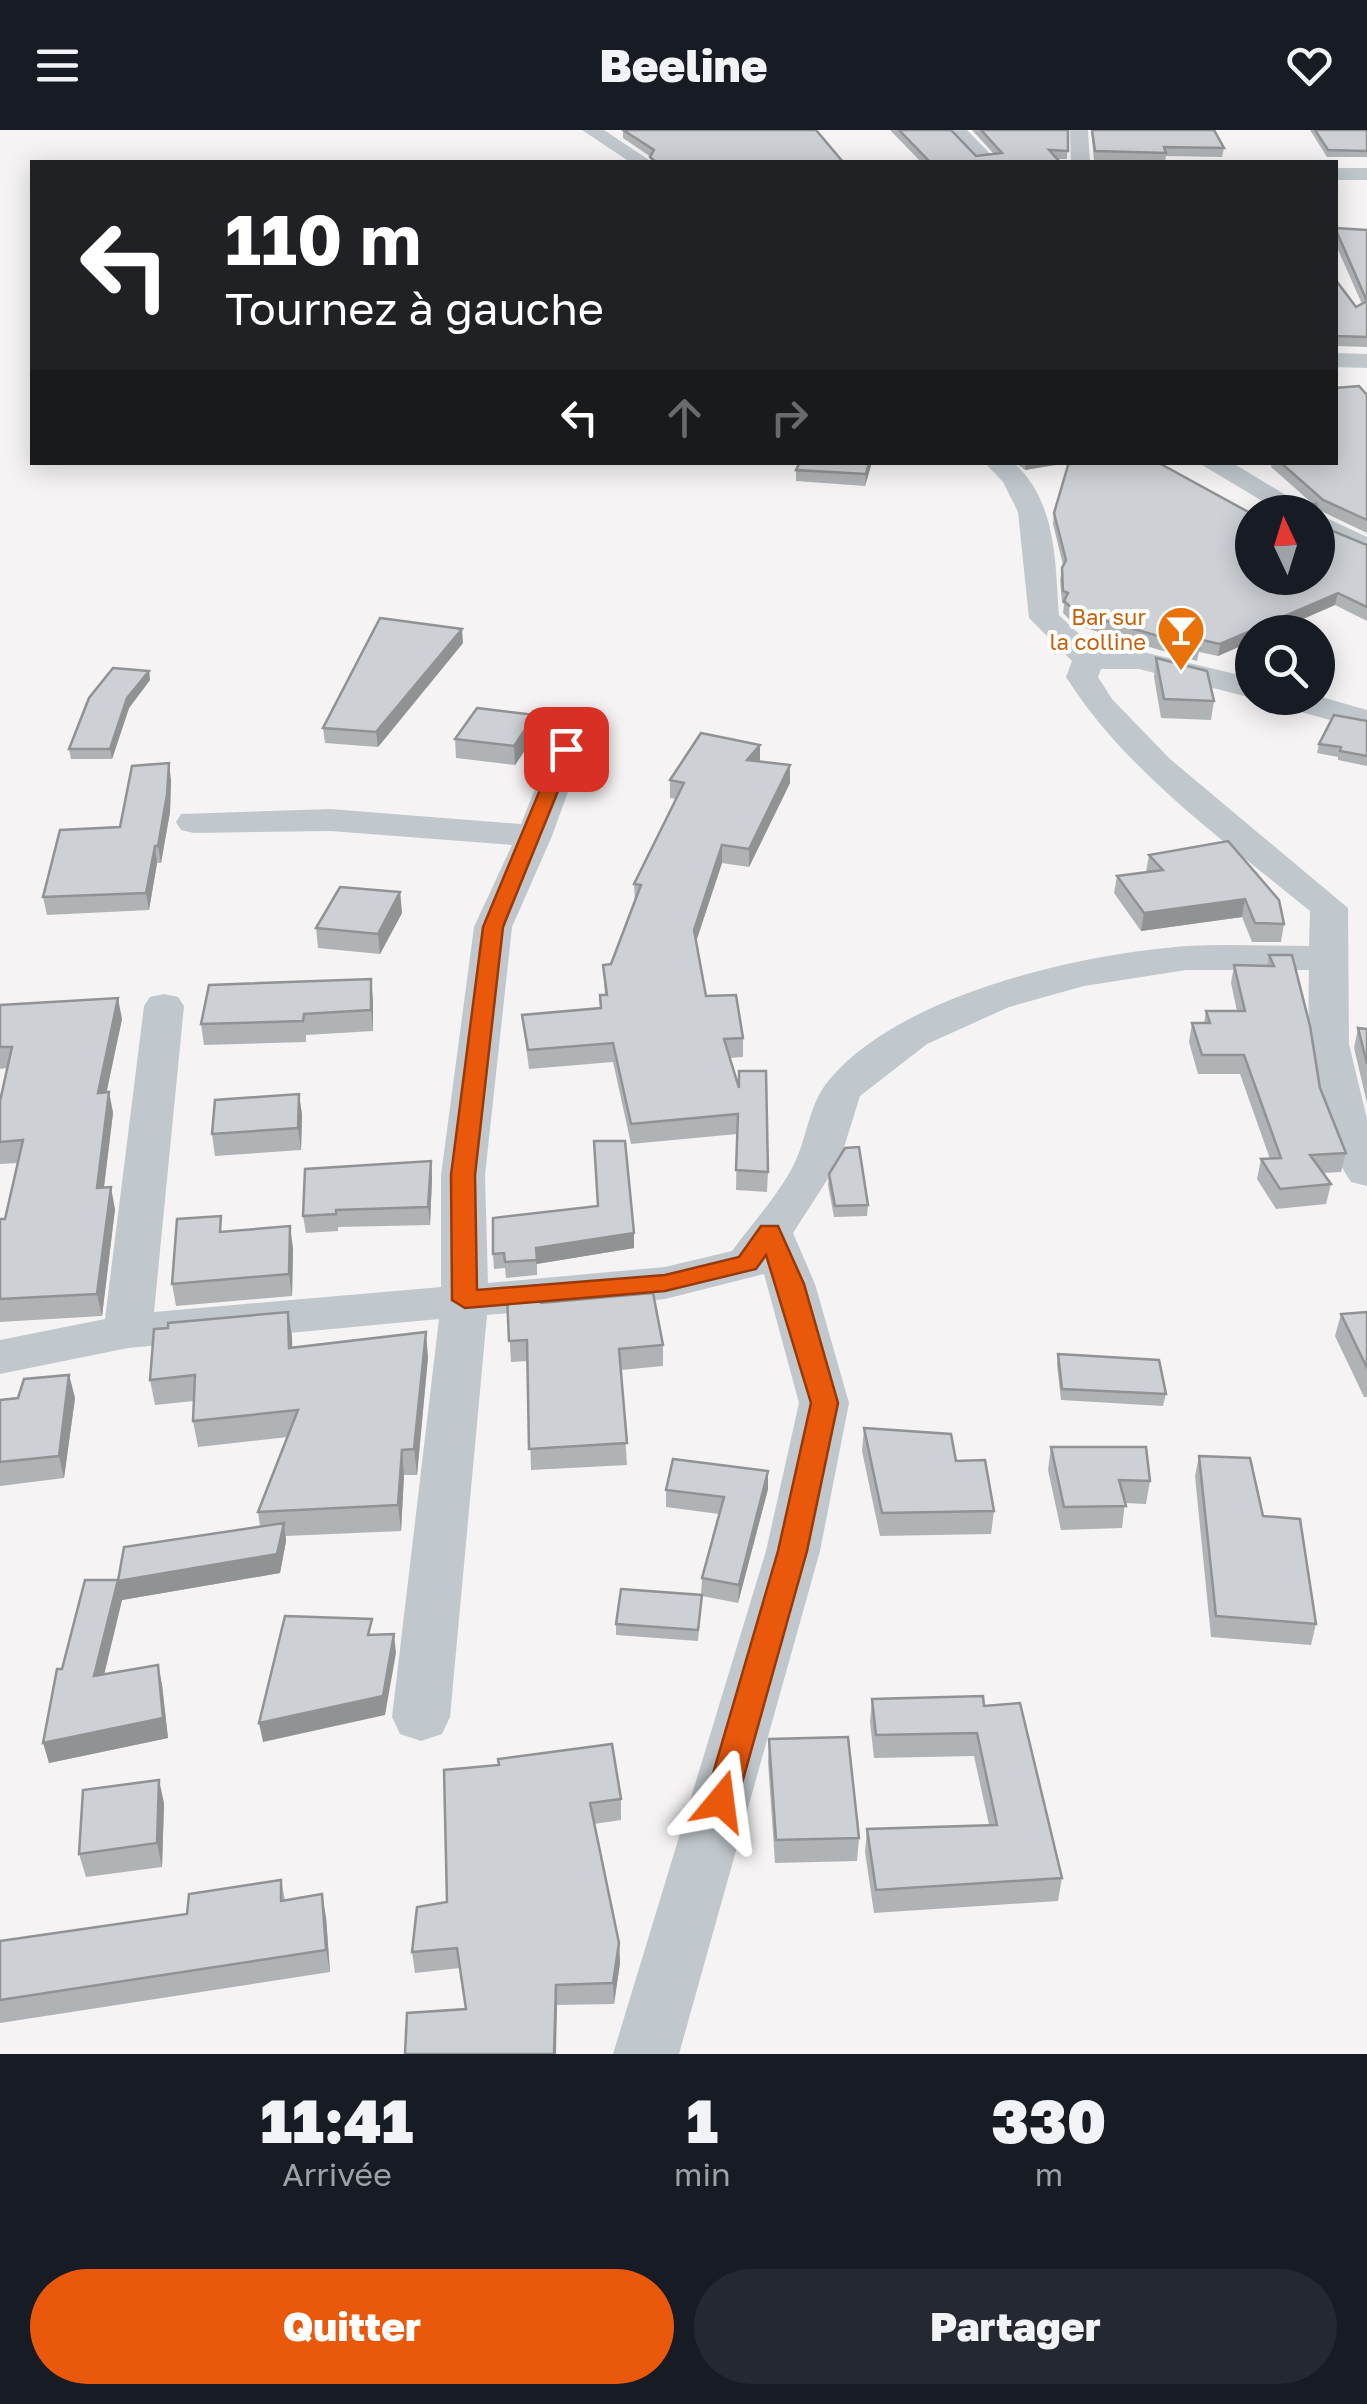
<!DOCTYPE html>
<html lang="fr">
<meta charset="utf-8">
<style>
body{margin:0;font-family:"Golos Text",sans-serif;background:#242831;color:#f1f3f6;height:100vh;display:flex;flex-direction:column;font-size:38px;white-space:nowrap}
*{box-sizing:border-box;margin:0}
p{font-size:32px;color:#9ea1a6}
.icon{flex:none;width:55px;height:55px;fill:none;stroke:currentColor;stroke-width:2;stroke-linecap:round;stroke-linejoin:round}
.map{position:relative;height:1924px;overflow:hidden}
.side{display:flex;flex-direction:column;background:#171b24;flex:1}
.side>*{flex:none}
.top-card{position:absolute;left:30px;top:30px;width:1308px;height:305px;border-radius:0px;box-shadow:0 5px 25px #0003;background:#202124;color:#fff;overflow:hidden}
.needle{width:65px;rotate:356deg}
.controls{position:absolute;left:1235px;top:365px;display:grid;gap:20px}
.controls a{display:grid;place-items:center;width:100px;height:100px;border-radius:50%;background:#171b24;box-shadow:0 5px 25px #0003;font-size:50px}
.pin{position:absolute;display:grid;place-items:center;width:85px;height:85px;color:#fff;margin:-42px;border-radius:20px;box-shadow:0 5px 15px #0006}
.me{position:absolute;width:110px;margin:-55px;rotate:16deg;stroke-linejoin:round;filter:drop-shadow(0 0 8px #0008)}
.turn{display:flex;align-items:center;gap:35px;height:210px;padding:0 30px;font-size:45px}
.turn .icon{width:130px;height:130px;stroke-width:2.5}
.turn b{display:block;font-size:70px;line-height:85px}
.lanes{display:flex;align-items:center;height:95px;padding:0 30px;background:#0003;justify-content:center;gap:50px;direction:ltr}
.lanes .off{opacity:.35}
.eta{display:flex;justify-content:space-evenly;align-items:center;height:170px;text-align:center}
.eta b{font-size:60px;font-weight:800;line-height:70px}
.button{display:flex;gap:20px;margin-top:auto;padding:20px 30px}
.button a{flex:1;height:115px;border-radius:60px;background:#ea580c;color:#fff;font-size:40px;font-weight:800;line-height:115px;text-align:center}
.button a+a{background:#242831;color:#f1f3f6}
header{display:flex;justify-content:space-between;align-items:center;height:130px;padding:0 30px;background:#171b24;font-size:45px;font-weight:800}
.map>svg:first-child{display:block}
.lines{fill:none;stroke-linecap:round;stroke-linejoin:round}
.minor{fill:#c0c8cd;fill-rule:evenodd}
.wall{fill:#b0b3b6}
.shaded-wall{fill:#909294}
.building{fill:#cdd0d4;stroke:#909294;stroke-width:2.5}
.route{fill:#ea580c;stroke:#983908;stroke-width:2.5}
.labels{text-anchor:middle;stroke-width:8;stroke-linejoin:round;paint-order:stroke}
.far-food-label{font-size:22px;fill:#c56008;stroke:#fff;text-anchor:end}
</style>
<header><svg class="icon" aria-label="menu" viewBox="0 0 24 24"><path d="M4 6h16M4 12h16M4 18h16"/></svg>Beeline<svg class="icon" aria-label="heart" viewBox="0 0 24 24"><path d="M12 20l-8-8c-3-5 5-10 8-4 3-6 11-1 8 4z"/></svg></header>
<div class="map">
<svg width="1367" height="1924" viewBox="0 0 1367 1924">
<rect width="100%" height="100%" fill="#f5f3f3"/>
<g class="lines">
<g class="minor">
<polygon points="582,0 604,0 652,32 630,32"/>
<polygon points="948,0 967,0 998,32 978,32"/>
<polygon points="1070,0 1088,0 1090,32 1071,32"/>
<rect x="1335" y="38" width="32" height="12"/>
<polygon points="1335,223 1367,224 1367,238 1335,237"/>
<path d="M984,332H1013C1057,371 1055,432 1059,485L1096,520L1139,521L1252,548V568L1139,539H1101L1098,547L1112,569L1170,629L1348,778L1349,914L1367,989V1056L1351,1052C1310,990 1307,912 1309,840H1186L1084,856L1009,877L927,914L860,966L840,1030L793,1103L815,1154L849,1273L820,1421L679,1924H613L766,1421L799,1273L764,1144L665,1169L487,1185L450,1587L442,1604L421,1611L400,1604L392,1587L439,1189L128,1218L0,1244V1210L105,1189L144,876L150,867L164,864L178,867L184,876L154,1182L441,1157V1045L474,797L512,715L330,701L194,703L181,700L176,692L181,684L330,679L521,694L565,583H589L594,590L552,706L512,797L485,1045L488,1153L665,1137L732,1121C752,1093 778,1066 794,1034C808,1006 808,975 829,950C901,864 1079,824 1187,816C1228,814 1269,816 1309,816L1310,781C1224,710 1127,643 1066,547L1072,531L1029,488L1018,382L1003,352Z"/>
<polygon points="1197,332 1231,332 1314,382 1281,382"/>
<polygon points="1318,384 1367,407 1367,427 1318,403"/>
<polygon points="1318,566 1367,580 1367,600 1275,575 1271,568"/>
</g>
</g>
<g class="wall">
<polygon points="623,0 843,32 650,32 651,27 623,8"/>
<polygon points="890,0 951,0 976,26 994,24 972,0 1068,0 1067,29 1057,29 1060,32 921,32"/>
<polygon points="1091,0 1214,0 1224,18 1222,27 1166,26 1165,32 1094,30"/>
<polygon points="1310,0 1367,0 1367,27 1327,27"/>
<polygon points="1335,98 1367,100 1367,217 1335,216 1335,149 1356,177 1362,174 1335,113"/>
<polygon points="1367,265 1367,403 1321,381 1271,337 1272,332 1335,332"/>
<polygon points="800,332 872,332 865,356 796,351 796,340"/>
<polygon points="1014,332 1157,332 1251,384 1318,395 1367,415 1367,491 1335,475 1273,502 1252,502 1252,511 1218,526 1199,522 1197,531 1075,495 1063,483 1064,474 1062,473 1060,450 1063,435 1053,394 1054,383 1069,333 1025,340"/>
<polygon points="463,513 378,617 325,613 323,598"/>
<polygon points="1156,528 1214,571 1211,590 1161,588 1154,547"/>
<polygon points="149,541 150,550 129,578 112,629 71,629 69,619"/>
<polygon points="535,585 536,604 515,635 456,628 455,609"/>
<polygon points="1367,591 1367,636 1338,630 1338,627 1317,623 1319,614"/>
<polygon points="760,632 790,653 749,737 722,733 696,811 706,866 743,908 743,927 730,928 739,958 768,1042 767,1062 736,1060 737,1004 631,1014 613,932 529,939 522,885 600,878 605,865 603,835 611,834 635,772 634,754 676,669 670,668 670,650"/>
<polygon points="171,650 170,682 161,733 157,733 149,780 47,785 43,767"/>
<polygon points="1149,725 1279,770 1284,794 1281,812 1252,812 1242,787 1141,801 1114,763 1117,746 1146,742"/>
<polygon points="400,762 402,783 380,824 318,818 316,798"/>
<polygon points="1269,825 1346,1023 1341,1042 1323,1043 1331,1054 1326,1074 1276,1079 1257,1049 1261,1029 1270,1029 1240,944 1198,944 1189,912 1192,893 1204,893 1206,881 1237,881 1231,853 1234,835 1267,836"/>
<polygon points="373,870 373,901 306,905 306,912 204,915 201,894"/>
<polygon points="0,875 122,889 106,962 109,962 113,983 104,1058 115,1079 102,1186 0,1192 0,1089 5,1089 18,1033 0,1034 0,971 7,938 0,939"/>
<polygon points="1358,898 1367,899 1367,973 1354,918"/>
<polygon points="299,964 302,985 301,1020 215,1026 212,1004"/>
<polygon points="431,1031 432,1049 430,1095 338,1097 338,1101 306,1103 303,1086"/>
<polygon points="829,1044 868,1075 867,1086 834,1087 828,1055"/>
<polygon points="223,1102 293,1118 292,1166 176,1176 172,1154"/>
<polygon points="634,1103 634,1118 537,1134 537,1145 506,1148 505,1138 494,1139 493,1124"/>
<polygon points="507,1166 541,1173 663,1215 663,1236 621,1240 627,1335 531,1340 528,1231 511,1232"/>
<polygon points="1367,1182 1367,1267 1364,1267 1335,1206 1341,1184"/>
<polygon points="292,1206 292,1217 428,1227 417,1345 404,1345 401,1401 286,1406 286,1411 280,1443 122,1470 104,1544 158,1535 162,1555 168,1608 49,1633 62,1539 118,1450 260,1396 258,1382 288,1307 198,1317 193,1291 194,1271 155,1275 150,1250"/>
<polygon points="1058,1224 1166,1264 1163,1276 1061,1270 1057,1235"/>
<polygon points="69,1245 75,1268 64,1348 0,1356 0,1270 18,1268"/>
<polygon points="864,1298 956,1331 994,1381 991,1404 880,1406 862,1321"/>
<polygon points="1051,1317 1150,1351 1146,1374 1125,1373 1122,1398 1061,1400 1048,1340"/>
<polygon points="1199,1326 1263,1386 1316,1494 1311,1515 1211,1507 1195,1346"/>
<polygon points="768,1341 768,1359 738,1473 702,1466 698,1511 616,1505 616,1494 701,1465 702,1448 719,1384 666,1377 666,1360"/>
<polygon points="872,1569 984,1576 1062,1748 1058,1771 874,1783 865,1722 867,1699 989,1695 974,1626 874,1628 870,1592"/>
<polygon points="769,1609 859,1708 857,1731 775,1733 768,1632"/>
<polygon points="444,1640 621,1669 621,1690 594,1694 619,1813 620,1833 614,1874 557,1875 460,1838 415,1843 412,1822 447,1772"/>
<polygon points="164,1673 162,1737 86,1747 79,1724"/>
<polygon points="281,1750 285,1770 326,1787 330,1842 0,1893 0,1811 187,1784"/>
</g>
<g class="shaded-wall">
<polygon points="869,332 872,332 865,356 866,344"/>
<polygon points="1026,332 1070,332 1025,340"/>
<polygon points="1338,463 1335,475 1273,502 1252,502 1252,511 1218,526 1220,514"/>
<polygon points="462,499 463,513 378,617 376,602"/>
<polygon points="149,541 150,550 129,578 112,629 110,619 127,568"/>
<polygon points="535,585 536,604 515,635 514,616"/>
<polygon points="760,615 760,633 747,630"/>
<polygon points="169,633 171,650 170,682 161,733 158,716"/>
<polygon points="790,635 790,653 749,737 749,719"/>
<polygon points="722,715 722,733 694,818 694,800"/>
<polygon points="155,716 157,733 149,780 146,763"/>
<polygon points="400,762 402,783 380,824 378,804"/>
<polygon points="1245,769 1242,787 1141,801 1144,783"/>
<polygon points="371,849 373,870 373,901 371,880"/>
<polygon points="118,868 122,889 102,984 98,963"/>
<polygon points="109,962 113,983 101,1080 97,1058"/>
<polygon points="299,964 302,985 301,1020 298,998"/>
<polygon points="431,1031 432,1049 430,1095 428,1077"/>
<polygon points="111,1057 115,1079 102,1186 97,1164"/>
<polygon points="290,1096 293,1118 292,1166 289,1144"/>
<polygon points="634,1103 634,1118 536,1134 536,1118"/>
<polygon points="288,1182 292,1206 293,1243 289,1218"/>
<polygon points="426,1202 428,1227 417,1345 414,1319"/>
<polygon points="69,1245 75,1268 64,1348 59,1326"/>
<polygon points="402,1320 404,1345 401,1401 398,1375"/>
<polygon points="768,1341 768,1359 738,1473 739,1455"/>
<polygon points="284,1393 286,1411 280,1443 122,1470 99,1566 94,1546 118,1450"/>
<polygon points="394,1504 396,1523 385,1585 263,1612 259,1593"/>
<polygon points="158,1535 162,1555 168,1608 49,1633 43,1613"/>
<polygon points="159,1650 164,1673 162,1737 157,1713"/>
<polygon points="322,1764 326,1787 330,1842 326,1820"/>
<polygon points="619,1813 620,1833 614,1874 613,1853"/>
<polygon points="556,1855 557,1875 556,1924 554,1924"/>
</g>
<g class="building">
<polygon points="623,0 816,0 843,32 656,32 650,27 654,20"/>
<polygon points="899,0 951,0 976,26 1002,23 981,0 1068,0 1068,21 1049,20 1060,32 930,32"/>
<polygon points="1092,0 1214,0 1224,18 1164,17 1166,23 1095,21"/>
<polygon points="1315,0 1367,0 1367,21 1328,20"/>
<polygon points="1335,98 1367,100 1367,207 1335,206 1335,149 1356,177 1367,171"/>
<polygon points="1359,256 1367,265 1367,390 1323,370 1280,332 1335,332 1335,258"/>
<polygon points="800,332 869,332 866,344 796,340"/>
<polygon points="1069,332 1157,332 1252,384 1252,448 1318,448 1318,386 1318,395 1367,415 1367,477 1338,463 1220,514 1197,509 1199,518 1076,482 1064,471 1068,463 1063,461 1062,438 1066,430 1054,383"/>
<polygon points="1316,374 1317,382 1260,382"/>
<polygon points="380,488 462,499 376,602 323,598"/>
<polygon points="1156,528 1207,541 1214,571 1164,569"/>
<polygon points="113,538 149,541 127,568 110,619 69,619 89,568"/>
<polygon points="477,578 535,585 514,616 455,609"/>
<polygon points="1334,585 1367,591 1367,626 1340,621 1341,617 1319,614"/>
<polygon points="701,603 760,615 747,630 790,635 749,719 722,715 694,800 706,866 736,865 743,908 724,909 739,958 739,941 766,941 768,1042 736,1040 738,984 631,994 613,913 528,920 522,885 601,878 600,865 607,865 603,835 611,834 641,755 634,754 684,653 670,650"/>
<polygon points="169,633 167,665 158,716 155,716 146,763 43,767 60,700 120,697 132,636"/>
<polygon points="1228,711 1279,770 1284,794 1255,793 1245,769 1144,783 1117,746 1163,740 1149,725"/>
<polygon points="340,757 400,762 378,804 316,798"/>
<polygon points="1269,825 1292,825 1310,896 1320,958 1346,1023 1310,1025 1331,1054 1280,1059 1261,1029 1281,1028 1244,925 1202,925 1192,893 1210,893 1206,881 1245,881 1234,835 1274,836"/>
<polygon points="371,849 371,880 304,884 303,891 201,894 209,855"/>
<polygon points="118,868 98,963 109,962 97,1058 111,1057 97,1164 0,1169 0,1089 5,1089 23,1010 0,1012 0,971 12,917 0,917 0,875"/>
<polygon points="1358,898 1367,899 1367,934"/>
<polygon points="299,964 298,998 212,1004 215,970"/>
<polygon points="594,1011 625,1011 634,1103 536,1118 537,1130 505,1132 504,1123 493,1124 493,1088 598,1076"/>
<polygon points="859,1017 868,1075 835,1076 829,1044 845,1018"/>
<polygon points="431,1031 428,1077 336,1080 336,1084 303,1086 305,1039"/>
<polygon points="221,1086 220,1102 290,1096 289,1144 172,1154 177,1089"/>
<polygon points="540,1163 541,1173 653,1163 663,1215 619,1219 627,1313 529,1319 527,1210 509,1211 507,1166"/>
<polygon points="288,1182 289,1218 426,1202 414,1319 402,1320 398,1375 258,1382 298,1280 193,1291 195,1245 150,1250 154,1199 168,1198 168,1193"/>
<polygon points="1367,1182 1367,1238 1341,1184"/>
<polygon points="1058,1224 1159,1230 1166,1264 1062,1259"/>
<polygon points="69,1245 59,1326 0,1332 0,1270 18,1268 24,1249"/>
<polygon points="864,1298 951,1304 956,1331 985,1330 994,1381 882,1383"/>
<polygon points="1051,1317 1146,1317 1150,1351 1119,1350 1126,1376 1064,1377"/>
<polygon points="1199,1326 1250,1328 1263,1386 1300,1389 1316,1494 1216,1486"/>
<polygon points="673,1329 768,1341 739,1455 702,1448 724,1367 666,1360"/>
<polygon points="284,1393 277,1424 118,1451 124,1417"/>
<polygon points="85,1450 118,1450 94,1546 158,1535 163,1588 43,1613 57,1539 62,1539"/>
<polygon points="621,1459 702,1465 698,1500 616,1494"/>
<polygon points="285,1486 372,1489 368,1505 394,1504 383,1566 259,1593"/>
<polygon points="983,1566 984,1576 1020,1573 1062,1748 876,1760 867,1699 997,1695 977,1603 876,1605 872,1569"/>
<polygon points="848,1607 859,1708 776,1710 769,1609"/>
<polygon points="612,1614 621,1669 590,1673 619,1813 613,1853 556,1855 554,1924 405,1924 407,1883 466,1879 457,1818 412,1822 417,1777 447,1772 444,1640 499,1635 498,1629"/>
<polygon points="159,1650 157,1713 79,1724 83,1660"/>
<polygon points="281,1750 281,1771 322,1764 326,1820 0,1870 0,1811 187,1784 189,1764"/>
</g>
<polygon class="route" points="566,614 575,619 503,797 475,1045 477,1160 665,1145 739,1127 761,1096 778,1096 804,1154 838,1273 807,1421 737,1671 732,1681 721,1685 710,1681 705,1671 778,1421 811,1273 766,1125 756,1139 665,1161 465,1178 452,1170 451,1045 483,797 557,619"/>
<defs>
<g id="bar-pin" transform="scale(2.5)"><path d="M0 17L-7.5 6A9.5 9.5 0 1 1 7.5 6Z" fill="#e8710a" stroke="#fff"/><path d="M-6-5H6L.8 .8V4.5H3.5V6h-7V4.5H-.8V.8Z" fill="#fff"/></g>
</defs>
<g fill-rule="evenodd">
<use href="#bar-pin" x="1181" y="500"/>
</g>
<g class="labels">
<g class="far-food-label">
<text x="1146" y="495">Bar sur<tspan x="1146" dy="25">la colline</tspan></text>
</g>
</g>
</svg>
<div class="controls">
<a><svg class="needle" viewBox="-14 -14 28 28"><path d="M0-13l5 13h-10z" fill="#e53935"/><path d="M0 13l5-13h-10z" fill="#9ea1a6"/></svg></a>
<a><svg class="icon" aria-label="search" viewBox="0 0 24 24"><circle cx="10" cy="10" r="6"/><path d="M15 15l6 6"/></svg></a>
</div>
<div class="pin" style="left:566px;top:619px;background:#d93025"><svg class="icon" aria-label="arrive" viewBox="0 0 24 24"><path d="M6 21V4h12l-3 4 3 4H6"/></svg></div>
<svg class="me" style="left:721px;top:1671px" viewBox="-20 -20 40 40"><path d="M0-17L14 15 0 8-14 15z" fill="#ea580c" stroke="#fff" stroke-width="4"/></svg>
<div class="top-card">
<div class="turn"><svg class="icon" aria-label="left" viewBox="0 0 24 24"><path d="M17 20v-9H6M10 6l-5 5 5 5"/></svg><div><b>110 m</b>Tournez à gauche</div></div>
<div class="lanes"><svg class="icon" aria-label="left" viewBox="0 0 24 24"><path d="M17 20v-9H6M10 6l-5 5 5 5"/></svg><svg class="icon off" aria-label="ahead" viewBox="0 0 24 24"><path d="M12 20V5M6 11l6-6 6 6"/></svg><svg class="icon off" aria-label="right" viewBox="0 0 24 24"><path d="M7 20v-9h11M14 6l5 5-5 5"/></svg></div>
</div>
</div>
<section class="side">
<div class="eta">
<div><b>11:41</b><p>Arrivée</p></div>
<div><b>1</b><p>min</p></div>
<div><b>330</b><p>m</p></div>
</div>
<div class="button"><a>Quitter</a><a>Partager</a></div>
</section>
